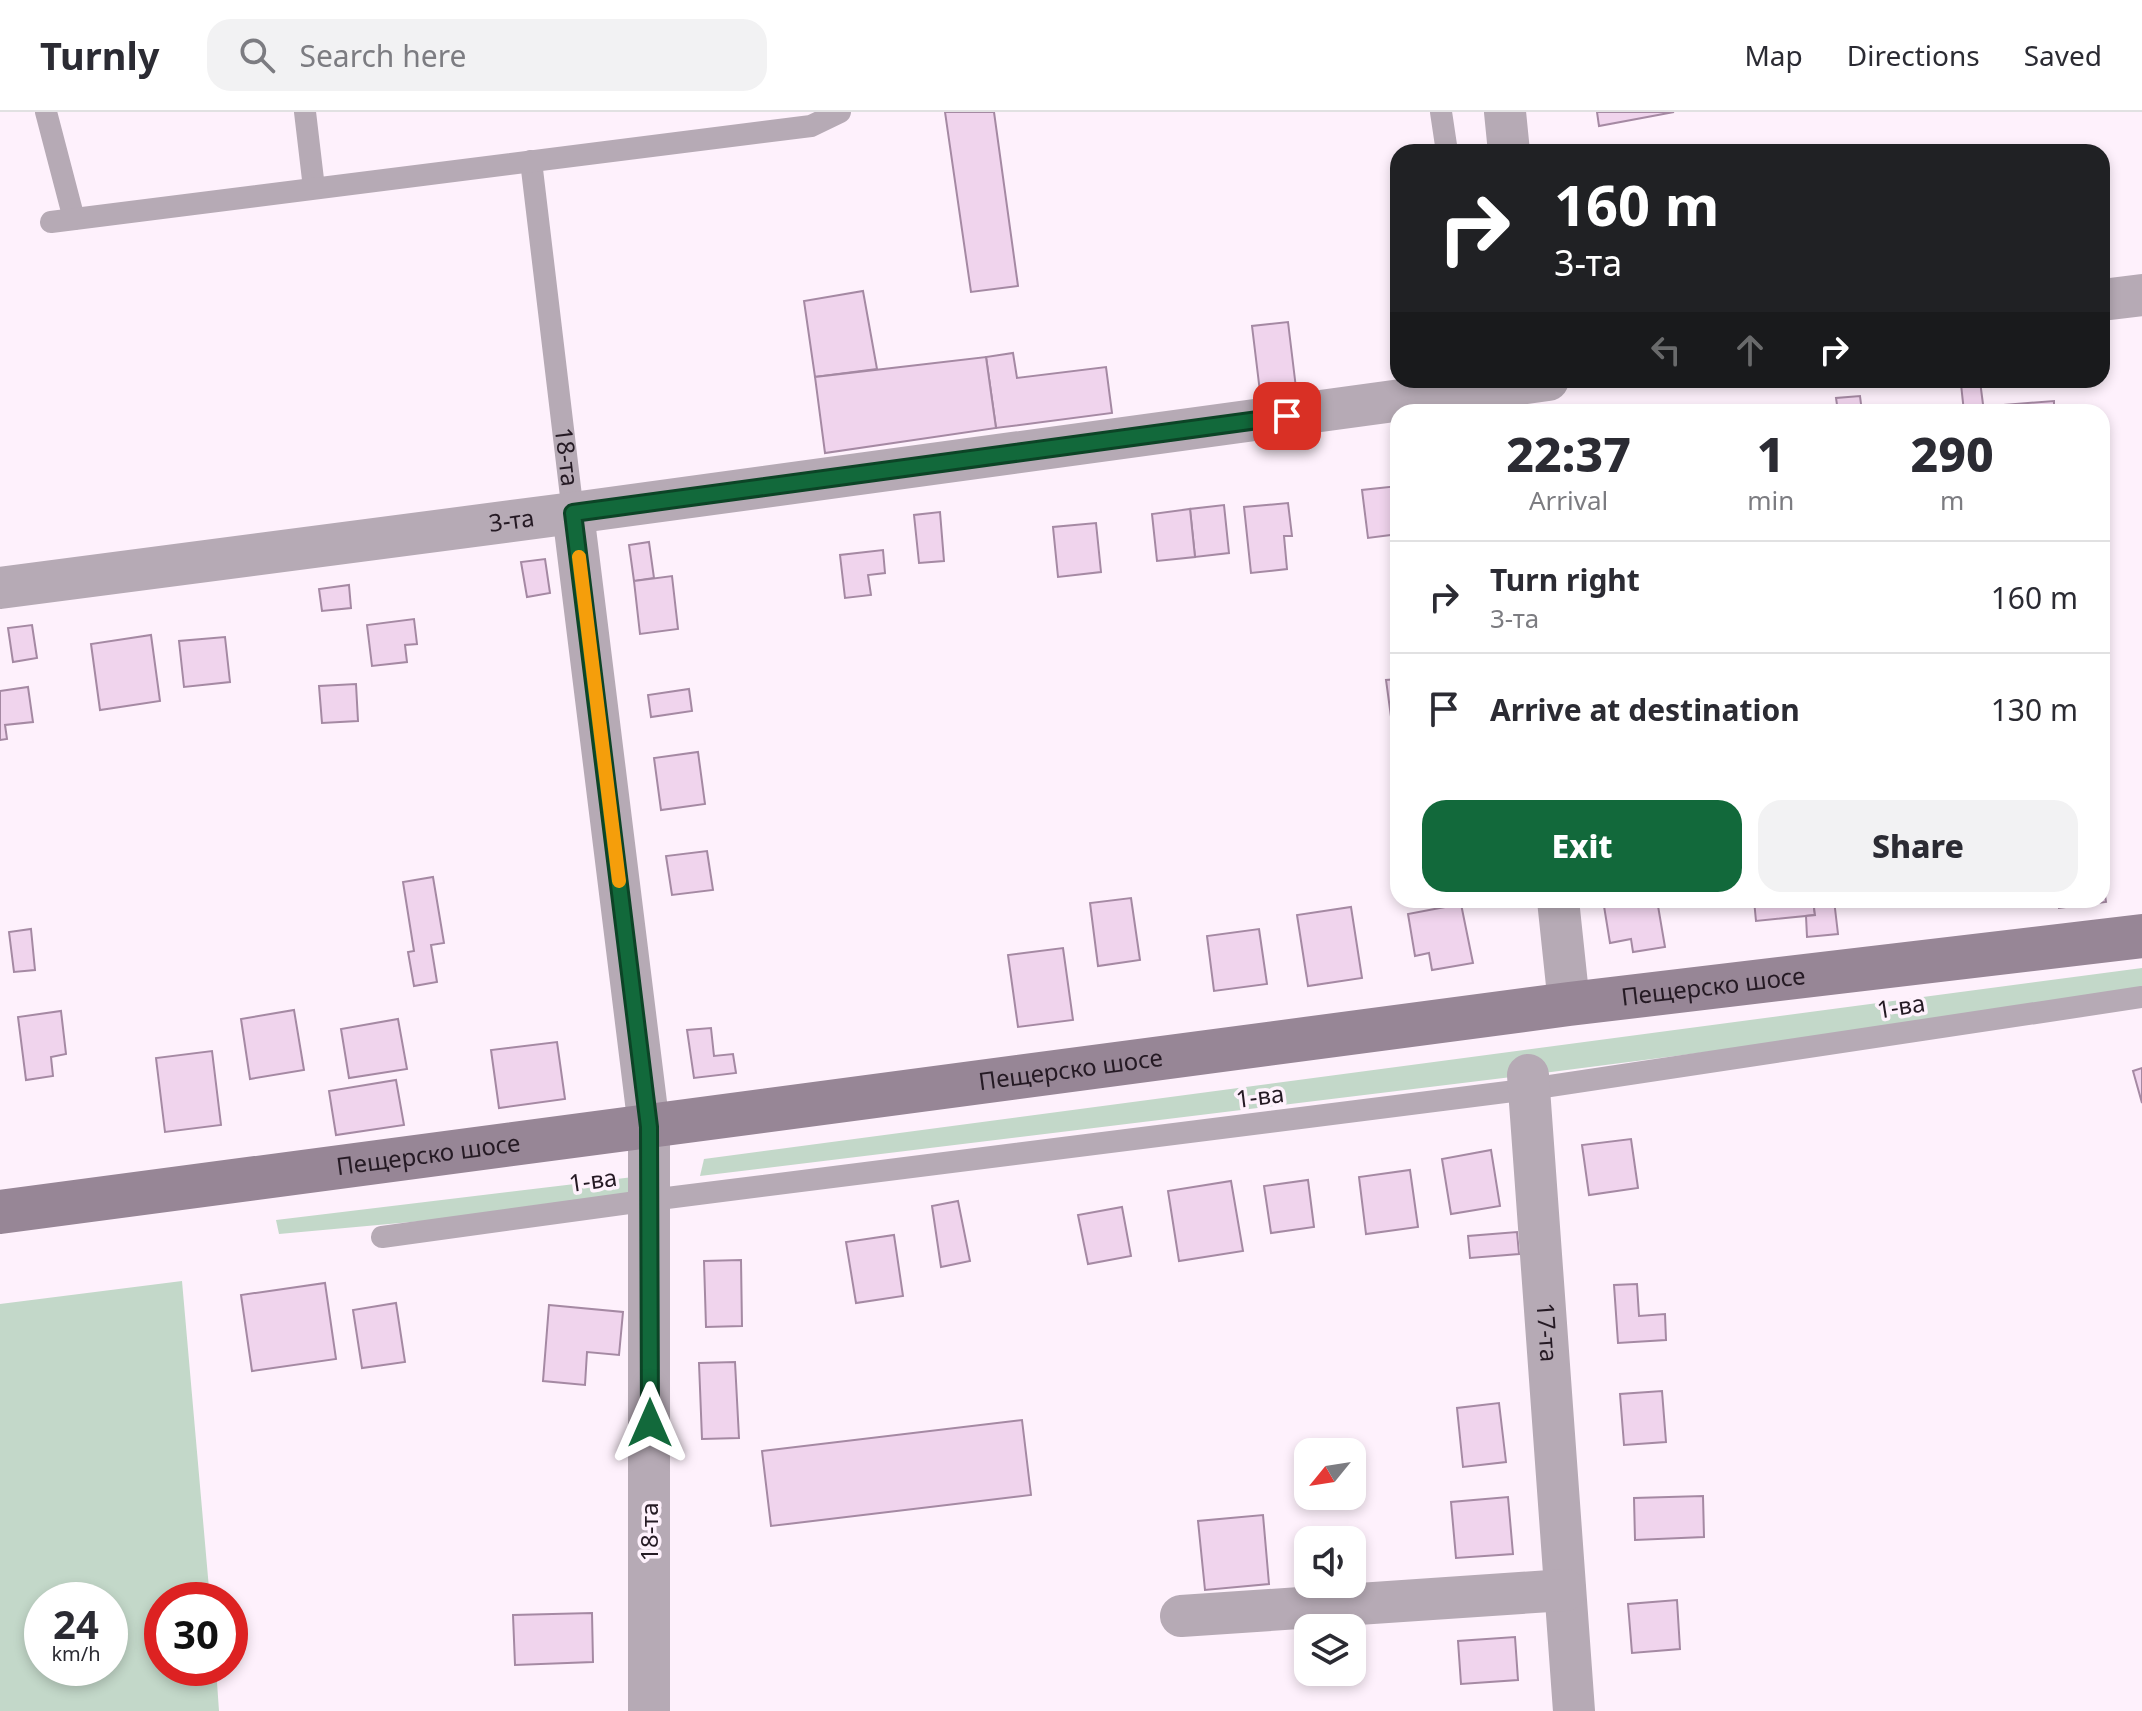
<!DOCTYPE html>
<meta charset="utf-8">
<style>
body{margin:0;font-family:"Noto Sans",sans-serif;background:#f2f2f3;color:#2b2b33;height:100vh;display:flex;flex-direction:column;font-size:30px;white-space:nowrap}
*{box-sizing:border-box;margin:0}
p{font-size:26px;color:#7c7c81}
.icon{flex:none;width:44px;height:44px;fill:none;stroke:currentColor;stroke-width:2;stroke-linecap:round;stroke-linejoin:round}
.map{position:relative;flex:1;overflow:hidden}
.side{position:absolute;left:1390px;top:292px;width:720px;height:504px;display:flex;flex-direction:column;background:#fff;border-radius:24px;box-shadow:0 4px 12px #0003}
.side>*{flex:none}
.top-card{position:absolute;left:1390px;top:32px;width:720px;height:244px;border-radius:24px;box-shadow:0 4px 12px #0003;background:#202124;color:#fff;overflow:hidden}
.needle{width:52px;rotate:240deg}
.controls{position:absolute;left:1294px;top:1326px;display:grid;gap:16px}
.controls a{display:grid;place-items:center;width:72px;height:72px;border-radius:16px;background:#fff;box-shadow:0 4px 12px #0003;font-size:40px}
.speed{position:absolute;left:24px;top:1470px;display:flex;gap:16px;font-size:40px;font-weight:700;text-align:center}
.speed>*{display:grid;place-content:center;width:104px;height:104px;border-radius:50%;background:#fff;box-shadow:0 4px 12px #0003;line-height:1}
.speed small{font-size:20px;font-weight:400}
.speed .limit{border:12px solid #d22;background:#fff;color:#111}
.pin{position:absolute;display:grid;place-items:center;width:68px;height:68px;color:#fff;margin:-34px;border-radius:16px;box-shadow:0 4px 12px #0006}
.me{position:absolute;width:88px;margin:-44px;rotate:0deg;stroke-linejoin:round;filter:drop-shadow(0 0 6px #0008)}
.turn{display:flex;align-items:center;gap:28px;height:168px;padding:0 32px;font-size:36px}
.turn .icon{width:104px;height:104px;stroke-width:2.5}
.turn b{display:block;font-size:56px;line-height:68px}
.lanes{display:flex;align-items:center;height:76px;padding:0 32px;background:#0003;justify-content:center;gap:40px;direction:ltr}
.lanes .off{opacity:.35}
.eta{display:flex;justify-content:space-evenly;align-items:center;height:136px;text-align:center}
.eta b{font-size:48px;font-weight:800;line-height:56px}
.button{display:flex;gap:16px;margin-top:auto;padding:16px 32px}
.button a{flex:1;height:92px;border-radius:24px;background:#12693b;color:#fff;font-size:32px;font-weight:800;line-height:92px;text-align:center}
.button a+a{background:#f2f2f3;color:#2b2b33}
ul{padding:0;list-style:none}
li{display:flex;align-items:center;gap:24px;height:112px;padding:0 32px;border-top:2px solid #e1e1e2}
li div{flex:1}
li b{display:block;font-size:30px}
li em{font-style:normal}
header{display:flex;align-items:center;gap:48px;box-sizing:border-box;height:112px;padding:0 40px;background:#fff;border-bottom:2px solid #e1e1e2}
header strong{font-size:38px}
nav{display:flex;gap:44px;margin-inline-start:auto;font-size:28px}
.search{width:560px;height:72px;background:#f2f2f3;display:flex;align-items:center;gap:20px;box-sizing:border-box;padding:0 28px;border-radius:24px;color:#7c7c81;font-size:30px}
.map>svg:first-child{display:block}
.green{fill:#c3d8c9;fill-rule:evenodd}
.building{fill:#f0d4ed;stroke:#a589a3;stroke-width:2}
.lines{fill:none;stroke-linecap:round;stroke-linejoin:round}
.service{stroke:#b6aab5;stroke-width:22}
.minor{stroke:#b6aab5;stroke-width:42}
.secondary{stroke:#978696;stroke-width:44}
.route-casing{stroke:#0c4426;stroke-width:20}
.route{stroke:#12693b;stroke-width:14}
.slow{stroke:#f59e0b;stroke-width:14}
.labels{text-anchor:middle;stroke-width:7;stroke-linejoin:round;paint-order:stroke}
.street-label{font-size:24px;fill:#251a24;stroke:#fef1fc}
</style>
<header>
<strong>Turnly</strong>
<div class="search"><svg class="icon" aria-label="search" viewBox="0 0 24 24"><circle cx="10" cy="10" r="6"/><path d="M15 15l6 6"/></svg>Search here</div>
<nav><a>Map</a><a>Directions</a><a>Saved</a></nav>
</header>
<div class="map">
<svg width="2142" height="1599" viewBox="0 0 2142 1599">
<rect width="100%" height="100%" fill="#fef1fc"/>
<g class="green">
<polygon points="2142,856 2142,884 1528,963 700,1064 704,1047"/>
<polygon points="650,1063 651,1088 279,1122 276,1108"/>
<path d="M182,1169L210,1488H162V1556H216L219,1599H0V1192ZM42,1488H110V1556H42Z"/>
</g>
<g class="building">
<polygon points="945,0 994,0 1018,174 971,180"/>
<polygon points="1597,0 1674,0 1599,14"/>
<polygon points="863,179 877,257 815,265 804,189"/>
<polygon points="1288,210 1296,276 1260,280 1252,214"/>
<polygon points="1013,241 1017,266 1106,255 1112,301 996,316 986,245"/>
<polygon points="986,245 996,316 825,341 815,265"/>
<polygon points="1980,269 1984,300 1964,300 1961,272"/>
<polygon points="1860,284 1862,300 1838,300 1836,286"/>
<polygon points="2054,289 2054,300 2004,300 2004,293"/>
<polygon points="1398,374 1398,422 1368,426 1362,378"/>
<polygon points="1288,391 1292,424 1284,424 1287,457 1251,461 1244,395"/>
<polygon points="1224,393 1229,441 1195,445 1190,397"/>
<polygon points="1190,397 1195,445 1157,449 1152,402"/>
<polygon points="940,400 944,449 919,451 914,403"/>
<polygon points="1096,411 1101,460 1058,465 1053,415"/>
<polygon points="649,430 654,466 634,469 629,433"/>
<polygon points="883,438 885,461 868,463 871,483 845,486 840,443"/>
<polygon points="545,447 550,481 527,485 521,450"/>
<polygon points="672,464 678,517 640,522 634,469"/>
<polygon points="349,473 351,496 322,499 319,477"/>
<polygon points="414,507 417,532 405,533 407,550 372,554 367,513"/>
<polygon points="32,513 37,546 13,550 8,516"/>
<polygon points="151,523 160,589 100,598 91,532"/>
<polygon points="225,525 230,570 184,575 179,529"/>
<polygon points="1398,567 1398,611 1392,612 1386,568"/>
<polygon points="356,572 358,609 322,611 319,574"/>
<polygon points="28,575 33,610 5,613 7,627 0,628 0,579"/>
<polygon points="689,577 692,599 651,605 648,583"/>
<polygon points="698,640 705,692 661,698 654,646"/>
<polygon points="707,739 713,778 672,783 666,744"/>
<polygon points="2102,762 2106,790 2059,796 2058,788 2102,788"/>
<polygon points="433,765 444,831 431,833 437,870 414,874 408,840 414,839 403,770"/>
<polygon points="1131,786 1140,848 1098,854 1090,791"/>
<polygon points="1603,788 1657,788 1665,835 1633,840 1631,827 1610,831"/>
<polygon points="1754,788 1813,788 1815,803 1756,809"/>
<polygon points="1813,788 1834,788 1838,822 1807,825 1806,804 1815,803"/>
<polygon points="1461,792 1473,851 1432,858 1429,841 1415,844 1408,802"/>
<polygon points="1351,795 1362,866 1308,874 1297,803"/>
<polygon points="31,817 35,858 14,860 9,820"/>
<polygon points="1259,817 1267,872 1214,879 1207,824"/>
<polygon points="1063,836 1073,908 1018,915 1008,843"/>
<polygon points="294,898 304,958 250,967 241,907"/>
<polygon points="61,899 66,942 51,945 53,964 26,968 18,905"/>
<polygon points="398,907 407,957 349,966 341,917"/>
<polygon points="711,916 714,944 733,942 736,961 694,966 687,918"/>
<polygon points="557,930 565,987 499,996 491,938"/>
<polygon points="212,939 221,1013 165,1020 156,946"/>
<polygon points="2142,956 2142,991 2133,959"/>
<polygon points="396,968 404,1013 336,1023 329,979"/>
<polygon points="1631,1027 1638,1076 1589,1083 1582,1033"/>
<polygon points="1491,1038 1500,1094 1451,1102 1442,1047"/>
<polygon points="1410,1058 1418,1115 1366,1122 1359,1065"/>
<polygon points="1308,1068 1314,1115 1271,1121 1264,1074"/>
<polygon points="1231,1069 1243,1139 1179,1149 1168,1079"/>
<polygon points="958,1089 970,1149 941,1155 932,1094"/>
<polygon points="1122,1095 1131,1144 1088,1152 1078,1103"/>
<polygon points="1517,1120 1519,1142 1470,1146 1468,1124"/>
<polygon points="894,1123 903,1184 856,1191 846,1130"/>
<polygon points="741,1148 742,1214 706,1215 704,1149"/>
<polygon points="325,1171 336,1247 252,1259 241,1183"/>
<polygon points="1637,1172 1639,1204 1665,1202 1666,1228 1618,1231 1614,1173"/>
<polygon points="396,1191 405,1250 362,1256 353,1198"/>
<polygon points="549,1193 623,1200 619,1243 587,1240 585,1273 543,1269"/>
<polygon points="735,1250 739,1326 702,1327 699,1251"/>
<polygon points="1662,1279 1666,1330 1624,1333 1620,1282"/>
<polygon points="1499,1291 1506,1350 1463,1355 1457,1296"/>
<polygon points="1022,1308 1031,1383 771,1414 762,1339"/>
<polygon points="1703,1384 1704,1425 1635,1428 1634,1386"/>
<polygon points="1508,1385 1513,1442 1456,1446 1451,1390"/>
<polygon points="1263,1403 1269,1472 1205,1478 1198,1409"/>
<polygon points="1677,1488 1680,1537 1632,1541 1628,1492"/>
<polygon points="592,1501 593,1550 515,1553 513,1503"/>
<polygon points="1515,1525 1518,1568 1461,1572 1458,1529"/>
</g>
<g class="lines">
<g class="service">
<polyline points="46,0 74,107"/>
<polyline points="305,0 314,76"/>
<polyline points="1441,0 1447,40"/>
<path id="s1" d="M531,49L573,401"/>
<polyline points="51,110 811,14 840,0"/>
<polyline points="382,1125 651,1088 1530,977 2142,885"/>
</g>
<g class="minor">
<polyline points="1505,0 1509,40"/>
<polyline points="2102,188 2142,183"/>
<polyline points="573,401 649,1015 649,1599"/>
<path id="s2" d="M0,476L573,401L1548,268"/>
<polyline points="1558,788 1569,892"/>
<path id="s3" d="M1528,963L1574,1599"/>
<polyline points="1181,1504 1565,1478"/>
</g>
<path class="secondary" id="s4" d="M0,1100L1569,892L2142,824"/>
</g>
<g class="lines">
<g class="route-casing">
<polyline id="route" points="650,1311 649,1015 573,401 1287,304"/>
</g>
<use href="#route" class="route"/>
<polyline class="slow" points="579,445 619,769"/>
</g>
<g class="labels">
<g class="street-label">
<text dy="8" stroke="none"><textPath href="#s1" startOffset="298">18-та</textPath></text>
<text dy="8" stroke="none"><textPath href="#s2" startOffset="516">3-та</textPath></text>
<text dy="8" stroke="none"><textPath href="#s4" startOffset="1728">Пещерско шосе</textPath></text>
<text transform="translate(1901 895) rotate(-9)" y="8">1-ва</text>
<text dy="8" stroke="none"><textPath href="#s4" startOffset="1080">Пещерско шосе</textPath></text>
<text transform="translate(1260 985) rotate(-7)" y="8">1-ва</text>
<text dy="8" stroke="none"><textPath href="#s4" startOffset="432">Пещерско шосе</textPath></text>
<text transform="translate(593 1069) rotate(-8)" y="8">1-ва</text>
<text dy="8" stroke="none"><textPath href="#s3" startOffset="258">17-та</textPath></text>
<text transform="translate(650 1420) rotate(-90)" y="8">18-та</text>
</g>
</g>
</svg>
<div class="controls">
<a><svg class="needle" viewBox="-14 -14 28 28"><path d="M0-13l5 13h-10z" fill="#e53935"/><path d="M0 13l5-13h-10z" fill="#7c7c81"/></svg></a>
<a><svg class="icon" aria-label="sound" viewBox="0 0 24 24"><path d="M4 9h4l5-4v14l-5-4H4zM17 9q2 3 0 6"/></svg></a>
<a><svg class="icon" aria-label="layers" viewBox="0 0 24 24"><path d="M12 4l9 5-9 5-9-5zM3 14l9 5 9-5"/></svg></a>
</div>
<div class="speed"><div>24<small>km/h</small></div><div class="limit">30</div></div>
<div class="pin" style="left:1287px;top:304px;background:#d93025"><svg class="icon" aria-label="arrive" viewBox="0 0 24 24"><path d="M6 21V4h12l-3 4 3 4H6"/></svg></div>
<svg class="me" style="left:650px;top:1311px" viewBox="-20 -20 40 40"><path d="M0-17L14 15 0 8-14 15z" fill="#12693b" stroke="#fff" stroke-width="4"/></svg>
<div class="top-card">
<div class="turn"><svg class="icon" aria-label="right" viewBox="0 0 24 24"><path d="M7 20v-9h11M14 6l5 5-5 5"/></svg><div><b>160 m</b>3-та</div></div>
<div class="lanes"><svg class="icon off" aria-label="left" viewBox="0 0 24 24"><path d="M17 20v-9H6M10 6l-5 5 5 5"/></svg><svg class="icon off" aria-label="ahead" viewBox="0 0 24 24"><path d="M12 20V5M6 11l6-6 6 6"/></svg><svg class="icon" aria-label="right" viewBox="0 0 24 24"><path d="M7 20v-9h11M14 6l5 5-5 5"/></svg></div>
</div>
<section class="side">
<div class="eta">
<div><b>22:37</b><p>Arrival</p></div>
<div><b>1</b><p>min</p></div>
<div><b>290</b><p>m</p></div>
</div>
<ul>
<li><svg class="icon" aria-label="right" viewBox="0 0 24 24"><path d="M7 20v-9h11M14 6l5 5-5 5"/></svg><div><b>Turn right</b><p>3-та</p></div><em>160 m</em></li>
<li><svg class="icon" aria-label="arrive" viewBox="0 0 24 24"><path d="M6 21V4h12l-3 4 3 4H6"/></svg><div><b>Arrive at destination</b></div><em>130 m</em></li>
</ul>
<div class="button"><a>Exit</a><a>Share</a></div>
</section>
</div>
